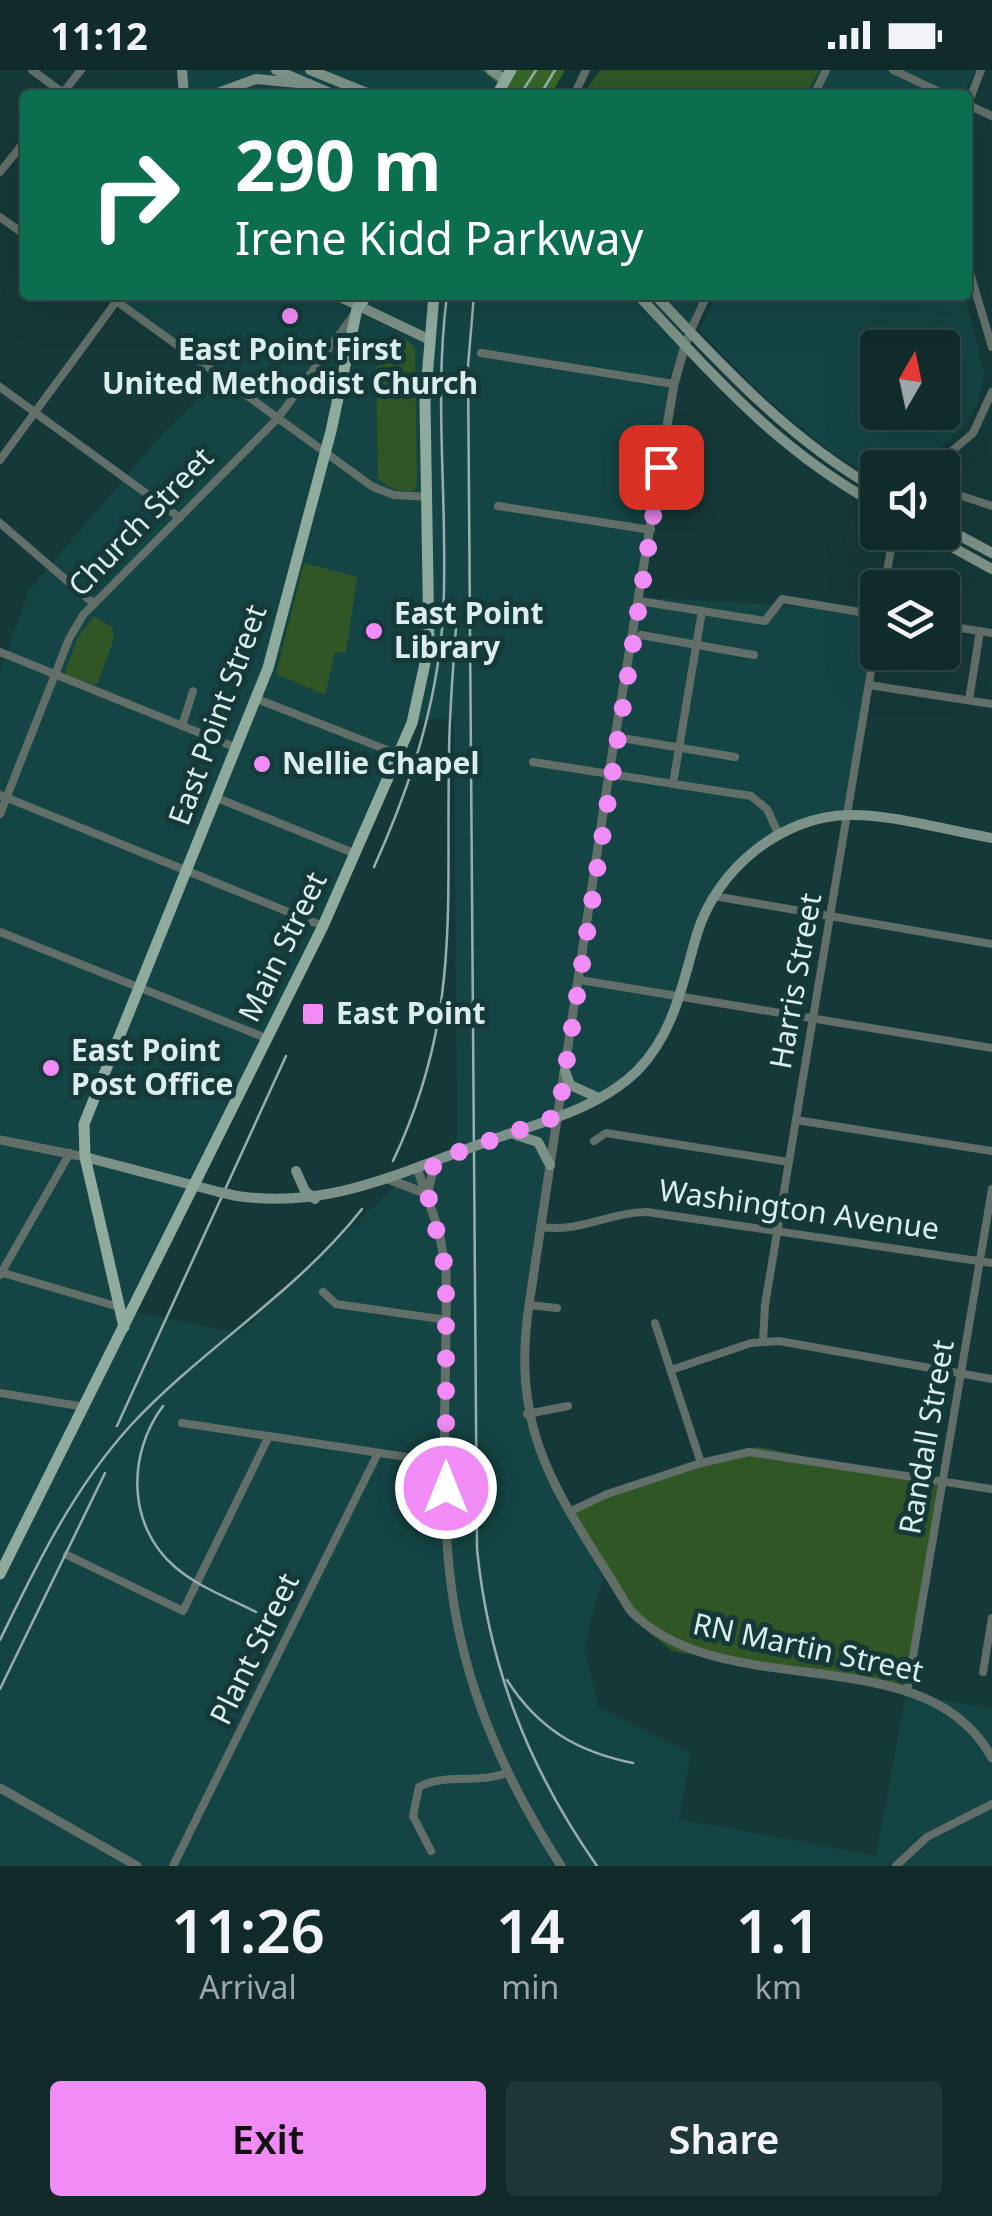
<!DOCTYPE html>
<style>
body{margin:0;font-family:"Noto Sans",sans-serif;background:#1e3736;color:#f1f3f6;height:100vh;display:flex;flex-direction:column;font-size:38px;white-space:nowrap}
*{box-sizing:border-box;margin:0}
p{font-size:32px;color:#9ca7a8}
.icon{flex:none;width:55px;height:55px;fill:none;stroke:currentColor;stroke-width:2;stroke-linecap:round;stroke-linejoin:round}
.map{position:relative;height:1796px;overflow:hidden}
.details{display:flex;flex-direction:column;background:#102b2a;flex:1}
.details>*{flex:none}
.banner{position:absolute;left:20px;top:20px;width:952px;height:210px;border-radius:10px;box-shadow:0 10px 40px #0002,0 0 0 2px #304747;background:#0b6e4f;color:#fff;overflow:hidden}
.needle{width:65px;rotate:9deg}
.fabs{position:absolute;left:860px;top:260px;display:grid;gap:20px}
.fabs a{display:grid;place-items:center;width:100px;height:100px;border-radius:10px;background:#102b2a;box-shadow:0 10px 40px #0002,0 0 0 2px #304747;font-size:50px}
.pin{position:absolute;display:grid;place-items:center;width:85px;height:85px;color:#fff;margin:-42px;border-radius:20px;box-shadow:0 5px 15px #0006}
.me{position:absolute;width:110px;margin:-55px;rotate:0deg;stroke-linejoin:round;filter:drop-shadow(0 0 8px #0008)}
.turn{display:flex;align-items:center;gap:35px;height:210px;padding:0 50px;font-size:45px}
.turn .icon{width:130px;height:130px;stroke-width:2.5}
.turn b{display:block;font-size:70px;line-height:85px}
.eta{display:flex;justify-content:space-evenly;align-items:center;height:170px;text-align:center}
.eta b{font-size:60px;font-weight:600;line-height:70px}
.button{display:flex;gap:20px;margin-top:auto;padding:20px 50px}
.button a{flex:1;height:115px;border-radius:10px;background:#f18bf5;color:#111;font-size:40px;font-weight:600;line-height:115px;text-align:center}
.button a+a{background:#1e3736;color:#f1f3f6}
.status{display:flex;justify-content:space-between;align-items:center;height:70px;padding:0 50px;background:#102b2a;direction:ltr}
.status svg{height:28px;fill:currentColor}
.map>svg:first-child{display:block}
.built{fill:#144544;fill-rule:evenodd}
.green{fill:#305626}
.forest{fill:#366628}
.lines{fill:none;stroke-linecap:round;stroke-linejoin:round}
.minor{stroke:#626f69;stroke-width:8}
.tertiary{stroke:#626f69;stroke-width:9}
.secondary{stroke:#7c9187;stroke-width:10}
.primary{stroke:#8fab9e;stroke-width:11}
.rail{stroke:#96afae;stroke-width:2.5}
.secondary-bridge{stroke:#7c9187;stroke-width:10}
.route{stroke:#f18bf5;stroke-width:18;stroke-dasharray:0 32.4}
.poi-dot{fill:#f18bf5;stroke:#153938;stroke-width:4}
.labels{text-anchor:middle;stroke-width:10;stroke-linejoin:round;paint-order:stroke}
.poi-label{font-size:30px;font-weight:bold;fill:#dbeeed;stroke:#153938;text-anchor:start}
.street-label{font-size:30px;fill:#dbeeed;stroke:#153938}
</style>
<div class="status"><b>11:12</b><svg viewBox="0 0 49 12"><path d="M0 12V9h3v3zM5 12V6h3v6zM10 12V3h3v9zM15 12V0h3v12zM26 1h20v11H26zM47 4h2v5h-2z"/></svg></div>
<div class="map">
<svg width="992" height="1796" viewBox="0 0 992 1796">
<rect width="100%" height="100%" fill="#153938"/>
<g class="built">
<polygon points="184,0 482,0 511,25 181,25"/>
<polygon points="600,0 975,0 964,25 583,25"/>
<path d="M122,225H701L668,311L642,527L877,541L848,741L764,774L720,818L695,861L659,976L615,1020L555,1044L523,1284L536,1375L605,1501L584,1577L599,1637L691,1683L679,1749L876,1786L906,1623L992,1639V1796H0V602L29,520L165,361L227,303L115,233ZM454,647L457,1079L417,1096L239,1263L131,1242L200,1118L417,651Z"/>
<path d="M716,225H965L984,304L978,332L966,355L917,397L878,398L877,410L830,381L766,328L699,260ZM878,278H942V342H878Z"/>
</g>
<g class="green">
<polygon points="600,0 819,0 807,23 800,20 798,25 583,25"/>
<polygon points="405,268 415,278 417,416 413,421 395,420 378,409 376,298"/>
<polygon points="304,493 357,507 346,583 335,582 325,625 276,604"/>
<polygon points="94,546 112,557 114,568 97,615 64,605 78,567"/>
<polygon points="759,1377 938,1414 906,1623 672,1581 630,1547 568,1440 686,1393"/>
</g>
<polygon class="forest" points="482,0 565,0 551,25 511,25"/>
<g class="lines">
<g class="minor">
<polyline points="32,0 66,25"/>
<polyline points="893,0 946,25"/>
<polyline points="62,24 81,0"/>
<polyline points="574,25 586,0"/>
<polyline points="814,25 826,0"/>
<polyline points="968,34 981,0"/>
<polyline points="968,35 992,46"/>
<polyline points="0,102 25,71"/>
<polyline points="0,147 25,165"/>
<polyline points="968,196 992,277"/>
<polyline points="108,225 373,417 394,425 428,427"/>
<polyline points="690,262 707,225"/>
<polyline points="481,283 674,314"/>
<polyline points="0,317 180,448"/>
<polyline points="0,390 121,225"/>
<polyline points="932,398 973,363 992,322"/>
<polyline points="942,413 950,422 992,436"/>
<polyline points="498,436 651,460"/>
<polyline points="0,453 94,534"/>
<polyline points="884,518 894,462"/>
<polyline points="639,531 765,551 782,529 878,545"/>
<polyline points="942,555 992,563"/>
<polyline points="641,565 754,585"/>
<polyline points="0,582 237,678"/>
<polyline points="869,615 992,634"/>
<polyline points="257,629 400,685"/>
<polyline points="969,630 980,561"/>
<polyline points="182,656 193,621"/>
<polyline points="628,669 735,687"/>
<polyline points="533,692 751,726 767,739 779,765"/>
<polyline points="673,714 702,541"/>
<polyline points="0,725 323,856"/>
<polyline points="217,728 356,784"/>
<polyline points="0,744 69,569 83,545 278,348 355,243"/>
<polyline points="714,826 992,874"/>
<polyline points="0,862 266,968"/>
<polyline points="580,910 992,978"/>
<polyline points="796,1050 992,1081"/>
<polyline points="594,1071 606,1063 789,1092"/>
<path d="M541,1157C580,1163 609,1142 647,1142L992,1193"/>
<polyline points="0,1202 119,1237"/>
<polyline points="0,1205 70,1083"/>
<polyline points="323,1222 336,1234 447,1250"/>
<polyline points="529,1235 557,1238"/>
<polyline points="655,1253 701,1393"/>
<polyline points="763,1271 765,1235 878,559"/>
<polyline points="671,1300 751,1273 779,1271 992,1309"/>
<polyline points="0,1323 85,1337"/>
<polyline points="527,1344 568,1336"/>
<polyline points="182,1353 446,1393"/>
<polyline points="571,1441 607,1424 701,1393 749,1382 992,1419"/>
<polyline points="67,1485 183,1541 269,1366"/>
<polyline points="983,1602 992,1548"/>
<polyline points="907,1622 992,1119"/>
<path d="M431,1781L413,1746L419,1717C443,1703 479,1714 506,1703"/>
<polyline points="173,1796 378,1383"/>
<polyline points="896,1796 927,1767 992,1734"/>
</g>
<g class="tertiary">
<path d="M687,269L674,314L610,697L529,1235C509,1372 563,1428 630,1540C721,1637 925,1564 992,1688"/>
<polyline points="0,1070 85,1087"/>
<path d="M417,1098L439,1161L446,1201C448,1304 438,1411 451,1514C464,1618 505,1709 561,1796"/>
<polyline points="388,1109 427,1124"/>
<polyline points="428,1122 435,1091"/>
<polyline points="0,1718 137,1796"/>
</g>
<g class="secondary">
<polyline points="182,0 184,25"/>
<polyline points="276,0 335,25"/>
<polyline points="310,0 372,25"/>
<polyline points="491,0 505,10"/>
<polyline points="212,25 256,9 309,14"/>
<polyline points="336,225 428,269"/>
<path d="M638,225C714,306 777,380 878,435"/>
<path d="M655,225C724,298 789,369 878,420"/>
<polyline points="942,456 992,483"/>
<polyline points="925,462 992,499"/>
<polyline points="565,1001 570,1015 599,1028"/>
<polyline points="516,1065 538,1072 550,1095"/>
<path d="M494,1069C543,1052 599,1038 637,1001C675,962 682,914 697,864C716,800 781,746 849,745C892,744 949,761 992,768"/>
<polyline points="85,1087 219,1122"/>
<polyline points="296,1101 305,1121 315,1129"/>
<path d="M237,1126C314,1137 374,1114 445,1087"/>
</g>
<g class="primary">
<polyline points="497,25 511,0"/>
<polyline points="124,1257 85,1087 84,1054 268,598 331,361 357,239 367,225"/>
<polyline points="0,1504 323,856 412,653 429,575 425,332 434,225"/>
</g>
<g class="rail">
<polyline points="520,25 536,0"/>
<polyline points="540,25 555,0"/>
<path d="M474,225L468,296L477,1479C489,1598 529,1699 597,1796"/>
<path d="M374,797C410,717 437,636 443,547C449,440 433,332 447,225"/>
<path d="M393,1091C461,947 446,840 449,688C449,639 454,591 457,543"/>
<path d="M163,1336C127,1384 127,1456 175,1497C198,1517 229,1528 256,1542"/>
<polyline points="117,1356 286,986"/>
<path d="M0,1570C37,1494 74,1417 132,1354C204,1277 296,1223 362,1139"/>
<path d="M507,1610C538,1659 578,1682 633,1693"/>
<polyline points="0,1619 105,1403"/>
</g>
<g class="secondary-bridge">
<polyline points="445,1087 494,1069"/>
<polyline points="219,1122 237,1126"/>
</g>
</g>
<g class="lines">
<polyline class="route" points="446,1418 446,1201 428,1125 434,1091 558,1046 661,397"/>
</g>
<g class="poi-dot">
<circle cx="290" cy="246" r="10"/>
<circle cx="374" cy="561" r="10"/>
<circle cx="262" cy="694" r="10"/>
<rect x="301" y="932" width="24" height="24" rx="5"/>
<circle cx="51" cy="998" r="10"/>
</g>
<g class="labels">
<g class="poi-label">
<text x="290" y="290" text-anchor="middle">East Point First<tspan x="290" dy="34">United Methodist Church</tspan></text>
<text x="394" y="554">East Point<tspan x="394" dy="34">Library</tspan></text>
<text x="282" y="704">Nellie Chapel</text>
<text x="336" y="954">East Point</text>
<text x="71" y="991">East Point<tspan x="71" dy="34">Post Office</tspan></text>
</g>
<g class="street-label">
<text transform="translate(141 452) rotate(-46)" y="10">Church Street</text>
<text transform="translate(218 645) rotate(-70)" y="10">East Point Street</text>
<text transform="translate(283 877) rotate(-64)" y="10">Main Street</text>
<text transform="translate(796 911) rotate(-80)" y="10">Harris Street</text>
<text transform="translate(799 1140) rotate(8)" y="10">Washington Avenue</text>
<text transform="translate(927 1367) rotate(-80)" y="10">Randall Street</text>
<text transform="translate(808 1578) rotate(12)" y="10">RN Martin Street</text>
<text transform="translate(255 1579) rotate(-64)" y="10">Plant Street</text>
</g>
</g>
</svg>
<div class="fabs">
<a><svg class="needle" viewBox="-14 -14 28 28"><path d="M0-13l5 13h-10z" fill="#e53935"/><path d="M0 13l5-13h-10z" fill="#9ca7a8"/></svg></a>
<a><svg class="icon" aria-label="sound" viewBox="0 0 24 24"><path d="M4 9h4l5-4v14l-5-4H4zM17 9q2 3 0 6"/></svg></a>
<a><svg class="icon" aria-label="layers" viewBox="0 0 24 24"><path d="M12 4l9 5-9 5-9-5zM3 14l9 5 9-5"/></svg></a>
</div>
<div class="pin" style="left:661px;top:397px;background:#d93025"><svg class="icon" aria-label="arrive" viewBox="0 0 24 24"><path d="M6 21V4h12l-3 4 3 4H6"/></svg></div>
<svg class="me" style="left:446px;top:1418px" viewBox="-20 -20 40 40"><circle r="17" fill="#f18bf5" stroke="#fff" stroke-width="3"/><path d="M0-11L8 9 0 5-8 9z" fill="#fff"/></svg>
<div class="banner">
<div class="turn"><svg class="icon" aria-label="right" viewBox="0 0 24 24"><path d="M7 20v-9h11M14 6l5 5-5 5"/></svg><div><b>290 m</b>Irene Kidd Parkway</div></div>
</div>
</div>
<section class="details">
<div class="eta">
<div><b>11:26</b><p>Arrival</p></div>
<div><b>14</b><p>min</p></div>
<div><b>1.1</b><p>km</p></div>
</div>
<div class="button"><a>Exit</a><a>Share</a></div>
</section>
